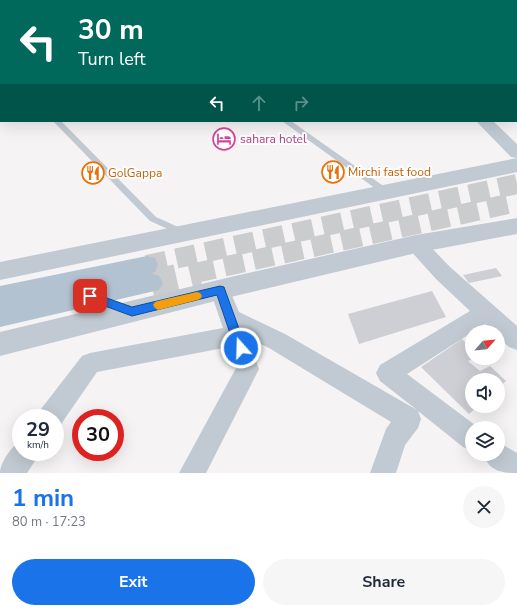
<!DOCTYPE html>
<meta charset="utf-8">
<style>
body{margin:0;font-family:"Nunito Sans",sans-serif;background:#f6f6f7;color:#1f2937;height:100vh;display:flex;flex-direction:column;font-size:15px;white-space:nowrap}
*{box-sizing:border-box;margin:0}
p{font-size:13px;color:#747a83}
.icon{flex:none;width:22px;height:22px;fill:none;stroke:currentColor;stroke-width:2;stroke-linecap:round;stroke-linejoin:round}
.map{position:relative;height:473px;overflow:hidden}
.panel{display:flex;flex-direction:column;background:#fff;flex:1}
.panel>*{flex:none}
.top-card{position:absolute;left:0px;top:0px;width:517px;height:122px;box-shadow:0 4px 16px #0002;background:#00695c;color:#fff;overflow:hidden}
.needle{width:26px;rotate:63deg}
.tools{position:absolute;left:465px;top:325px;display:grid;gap:8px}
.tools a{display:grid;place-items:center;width:40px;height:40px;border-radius:50%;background:#fff;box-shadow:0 4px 16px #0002;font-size:20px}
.speed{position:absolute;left:12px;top:409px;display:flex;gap:8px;font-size:20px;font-weight:700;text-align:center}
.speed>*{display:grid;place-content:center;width:52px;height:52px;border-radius:50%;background:#fff;box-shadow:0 4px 16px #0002;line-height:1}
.speed small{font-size:10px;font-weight:400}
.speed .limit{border:6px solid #d22;background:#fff;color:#111}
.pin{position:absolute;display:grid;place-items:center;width:34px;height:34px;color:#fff;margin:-17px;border-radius:8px;box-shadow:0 2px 6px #0006}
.me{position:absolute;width:44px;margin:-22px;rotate:340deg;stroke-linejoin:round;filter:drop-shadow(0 0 3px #0008)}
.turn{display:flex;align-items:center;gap:14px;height:84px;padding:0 12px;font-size:18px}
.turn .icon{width:52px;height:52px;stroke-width:2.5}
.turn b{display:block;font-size:28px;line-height:34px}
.lanes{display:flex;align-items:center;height:38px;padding:0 12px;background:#0003;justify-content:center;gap:20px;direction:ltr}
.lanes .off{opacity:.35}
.round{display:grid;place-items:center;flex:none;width:42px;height:42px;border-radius:21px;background:#f6f6f7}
.overview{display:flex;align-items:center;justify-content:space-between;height:68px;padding:0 12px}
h1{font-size:24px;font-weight:700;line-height:30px;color:#1a73e8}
.button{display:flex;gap:8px;margin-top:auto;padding:8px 12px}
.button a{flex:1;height:46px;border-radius:24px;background:#1a73e8;color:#fff;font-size:16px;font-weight:700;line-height:46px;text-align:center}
.button a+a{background:#f6f6f7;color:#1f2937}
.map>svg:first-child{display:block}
.building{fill:#cdcfd5}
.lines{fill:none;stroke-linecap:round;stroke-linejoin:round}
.primary-tunnel-far1{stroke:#caccce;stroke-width:20;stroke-dasharray:20 10;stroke-linecap:butt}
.primary-tunnel{stroke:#caccce;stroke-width:26;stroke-dasharray:26 14;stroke-linecap:butt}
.service{fill:#c1cad2;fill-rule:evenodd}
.minor{fill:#c1cad2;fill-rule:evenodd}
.tertiary{fill:#c1cad2;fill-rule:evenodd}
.primary{fill:#b3c2d1;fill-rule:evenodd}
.route{fill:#1a73e8;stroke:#114b97}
.slow{fill:#f59e0b}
.labels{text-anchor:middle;stroke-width:4;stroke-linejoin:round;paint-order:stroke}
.hotel-label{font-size:12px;fill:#b23c85;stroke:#fff;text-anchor:start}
.food-label{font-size:12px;fill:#c56008;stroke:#fff;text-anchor:start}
</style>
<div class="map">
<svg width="517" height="473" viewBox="0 0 517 473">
<rect width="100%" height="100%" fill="#f5f3f3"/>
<g class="building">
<polygon points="496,268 502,276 469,283 463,275"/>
<polygon points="432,291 446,317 359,344 348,314"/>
<polygon points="462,339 472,349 472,358 476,358 468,361 480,371 490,366 506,381 498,388 498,380 472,380 472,406 478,406 469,414 421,367"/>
</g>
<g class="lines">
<g class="primary-tunnel-far1">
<polyline points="147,265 517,184"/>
<polyline points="195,273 517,202"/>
</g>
<polyline class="primary-tunnel" points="151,283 199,272"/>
<g class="service">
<rect x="0" y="63" width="1" height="4"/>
<polygon points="53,121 61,121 156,217 187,231 188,233 187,235 181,235 150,221"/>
<polygon points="282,121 291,121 389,190 390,192 389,194 383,194"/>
</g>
<g class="minor">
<polygon points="308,0 321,0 322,1 309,1"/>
<polygon points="1,10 1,18 0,19 0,11"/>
<polygon points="476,121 493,121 517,144 517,158 511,157"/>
<polygon points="416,237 423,239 450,267 517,326 517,350 509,347 498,337 498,332 493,332 485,324 407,374 479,428 472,428 472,451 463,447 418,411 421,419 418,428 405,445 396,473 370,473 386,429 391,422 269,348 248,338 259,369 206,473 179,473 236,368 229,347 97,372 59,427 55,428 55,418 38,418 41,409 82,356 90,353 223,328 210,290 213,284 220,281 227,284 239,312 285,334 417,410 380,381 376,373 380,365 470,311 436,279 409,249 406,244 409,239"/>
<path d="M21,441V452H39L35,461L27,473H0C0,463 12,445 21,441Z"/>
<path d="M498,442L517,453V473C500,473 490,471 483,454H498Z"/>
</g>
<g class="tertiary">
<polygon points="517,158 517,172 0,280 0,262"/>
<polygon points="517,218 517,234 416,253 235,296 0,356 0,332 235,276 416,235"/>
</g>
<polygon class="primary" points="147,256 155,258 158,265 155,272 148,274 151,273 159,276 163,283 159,290 0,327 0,286"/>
</g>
<polygon class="route" points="220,286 224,287 225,290 246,348 245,351 241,352 237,351 235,348 217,295 132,316 86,299 85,296 86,293 90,292 132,307"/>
<polygon class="slow" points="197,292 200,293 202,296 200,299 197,300 158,310 155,308 153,305 155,302 158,301"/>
<defs>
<g id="hotel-ring" transform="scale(1.15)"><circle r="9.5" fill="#fff" stroke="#d1479c" stroke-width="1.5"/><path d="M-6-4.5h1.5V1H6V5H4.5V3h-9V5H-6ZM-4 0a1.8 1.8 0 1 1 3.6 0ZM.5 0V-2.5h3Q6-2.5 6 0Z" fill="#d1479c"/></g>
<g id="restaurant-ring" transform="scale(1.15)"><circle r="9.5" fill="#fff" stroke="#e8710a" stroke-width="1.5"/><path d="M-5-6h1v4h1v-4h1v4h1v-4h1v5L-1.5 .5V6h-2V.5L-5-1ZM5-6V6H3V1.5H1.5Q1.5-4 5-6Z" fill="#e8710a"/></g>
</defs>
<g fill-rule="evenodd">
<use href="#hotel-ring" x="224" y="139"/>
<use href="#restaurant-ring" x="333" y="172"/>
<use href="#restaurant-ring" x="93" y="173"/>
</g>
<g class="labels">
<g class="hotel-label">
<text x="240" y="143">sahara hotel</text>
</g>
<g class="food-label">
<text x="348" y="176">Mirchi fast food</text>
<text x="108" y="177">GolGappa</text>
</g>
</g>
</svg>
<div class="tools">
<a><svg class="needle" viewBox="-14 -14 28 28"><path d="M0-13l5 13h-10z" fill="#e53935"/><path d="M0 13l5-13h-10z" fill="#747a83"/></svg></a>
<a><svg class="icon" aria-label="sound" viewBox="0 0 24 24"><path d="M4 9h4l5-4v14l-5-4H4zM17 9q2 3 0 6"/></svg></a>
<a><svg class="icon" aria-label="layers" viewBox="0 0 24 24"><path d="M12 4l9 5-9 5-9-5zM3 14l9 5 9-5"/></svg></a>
</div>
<div class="speed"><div>29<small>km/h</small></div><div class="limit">30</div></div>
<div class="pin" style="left:90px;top:296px;background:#d93025"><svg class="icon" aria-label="arrive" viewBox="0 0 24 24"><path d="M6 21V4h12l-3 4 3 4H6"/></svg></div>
<svg class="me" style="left:241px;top:348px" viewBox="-20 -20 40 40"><circle r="17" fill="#1a73e8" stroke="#fff" stroke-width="3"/><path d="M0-11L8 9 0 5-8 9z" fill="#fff"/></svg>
<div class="top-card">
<div class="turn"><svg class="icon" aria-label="left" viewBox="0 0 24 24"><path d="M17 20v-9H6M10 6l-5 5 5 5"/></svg><div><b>30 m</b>Turn left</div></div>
<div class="lanes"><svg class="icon" aria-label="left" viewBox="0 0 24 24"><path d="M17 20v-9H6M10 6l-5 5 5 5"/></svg><svg class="icon off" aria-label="ahead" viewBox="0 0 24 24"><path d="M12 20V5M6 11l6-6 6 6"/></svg><svg class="icon off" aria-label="right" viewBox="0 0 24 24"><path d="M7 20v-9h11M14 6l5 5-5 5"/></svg></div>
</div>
</div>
<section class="panel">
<div class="overview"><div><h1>1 min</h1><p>80 m · 17:23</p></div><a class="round"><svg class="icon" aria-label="close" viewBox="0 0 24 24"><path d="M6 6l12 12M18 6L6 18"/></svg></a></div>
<div class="button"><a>Exit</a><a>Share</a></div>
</section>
